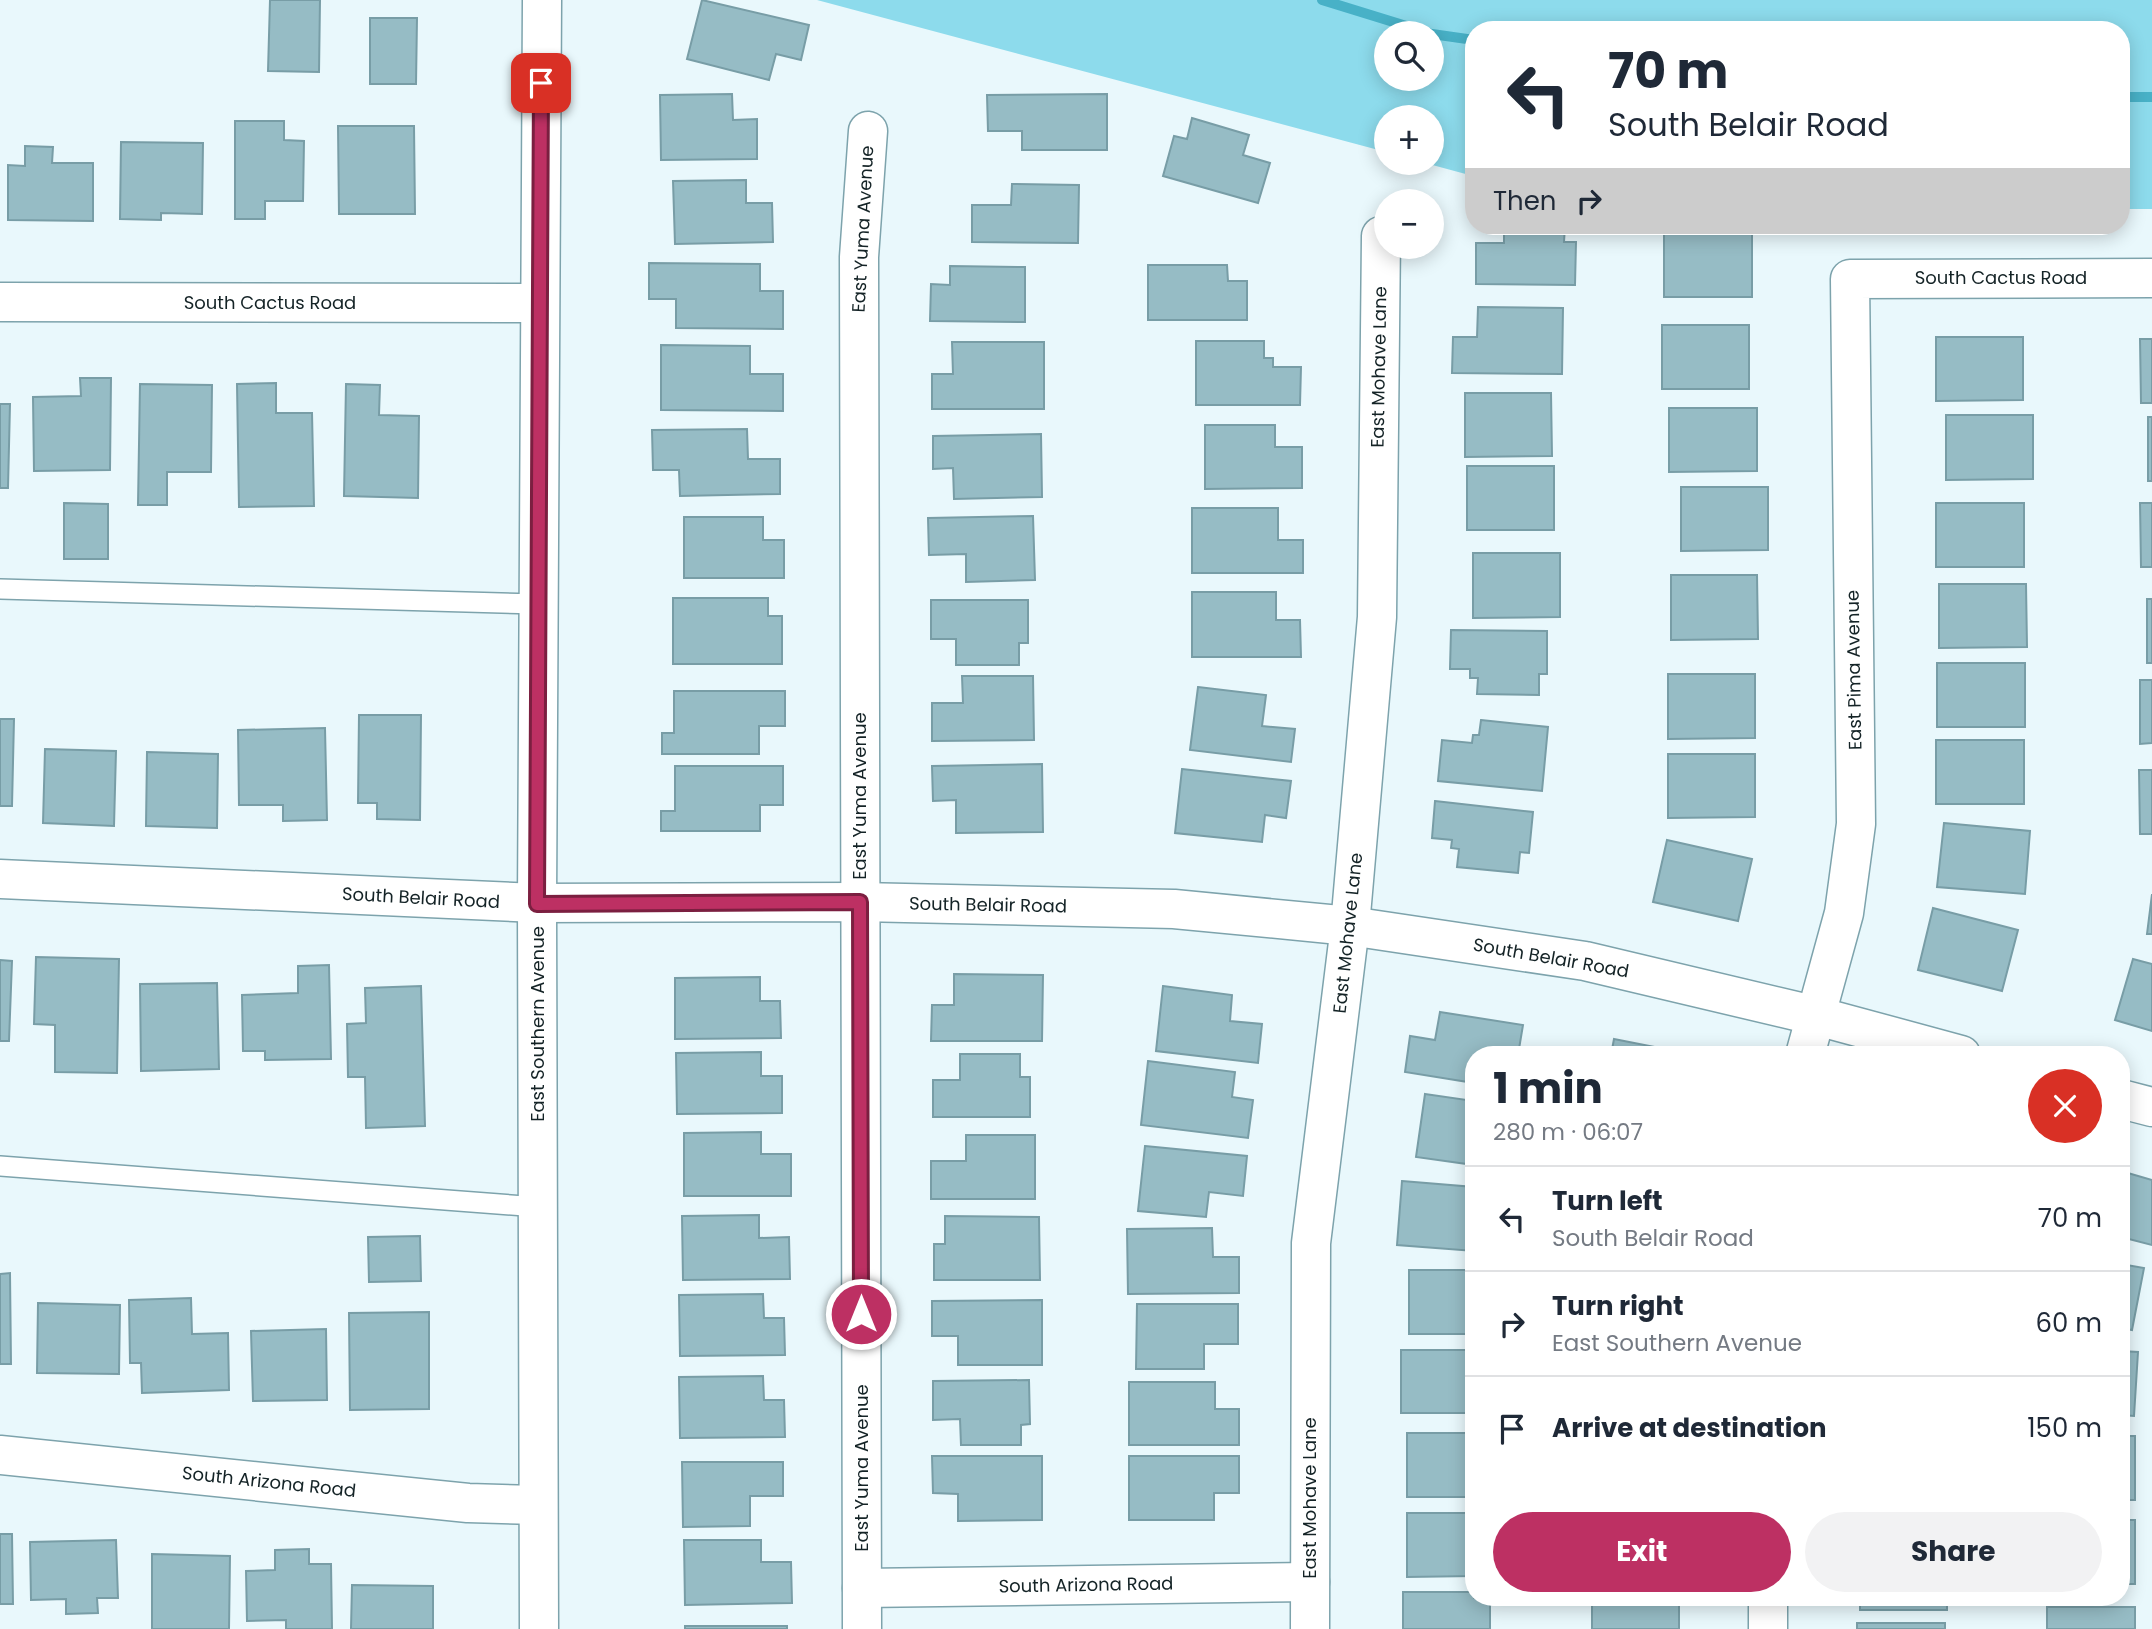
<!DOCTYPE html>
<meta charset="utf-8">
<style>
body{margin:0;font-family:Poppins,sans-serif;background:#f2f2f3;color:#1f2937;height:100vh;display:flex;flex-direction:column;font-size:26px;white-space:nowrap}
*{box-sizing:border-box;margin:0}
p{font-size:23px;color:#747a83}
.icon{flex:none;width:38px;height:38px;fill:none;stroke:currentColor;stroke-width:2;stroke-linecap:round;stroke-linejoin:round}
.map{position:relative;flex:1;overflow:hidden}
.side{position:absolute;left:1465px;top:1046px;width:665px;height:560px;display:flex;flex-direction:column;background:#fff;border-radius:28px;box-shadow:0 4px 18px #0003}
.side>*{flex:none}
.guide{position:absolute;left:1465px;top:21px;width:665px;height:214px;border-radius:28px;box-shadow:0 4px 18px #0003;background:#fff;color:#1f2937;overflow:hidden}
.fabs{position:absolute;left:1374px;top:21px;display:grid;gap:14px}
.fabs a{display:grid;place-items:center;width:70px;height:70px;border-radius:50%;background:#fff;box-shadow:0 4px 18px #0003;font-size:35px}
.pin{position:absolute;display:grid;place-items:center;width:60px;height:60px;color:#fff;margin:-30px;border-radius:14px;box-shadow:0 4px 10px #0006}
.me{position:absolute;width:77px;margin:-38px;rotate:0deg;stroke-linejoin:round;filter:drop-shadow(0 0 5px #0008)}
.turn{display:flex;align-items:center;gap:24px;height:147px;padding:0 28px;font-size:32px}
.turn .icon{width:91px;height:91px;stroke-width:2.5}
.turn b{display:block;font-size:49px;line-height:60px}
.then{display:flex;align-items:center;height:66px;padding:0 28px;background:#0003;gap:14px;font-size:26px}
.round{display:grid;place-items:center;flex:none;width:74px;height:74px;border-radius:37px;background:#f2f2f3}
.summary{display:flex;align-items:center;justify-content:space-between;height:119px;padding:0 28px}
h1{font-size:42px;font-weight:700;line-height:52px}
.cta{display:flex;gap:14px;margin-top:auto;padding:14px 28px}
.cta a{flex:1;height:80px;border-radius:42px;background:#bd3063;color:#fff;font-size:28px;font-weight:700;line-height:80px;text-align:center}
.cta a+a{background:#f2f2f3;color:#1f2937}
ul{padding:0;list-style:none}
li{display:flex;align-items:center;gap:21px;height:105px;padding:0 28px;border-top:2px solid #e0e1e3}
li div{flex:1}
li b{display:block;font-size:26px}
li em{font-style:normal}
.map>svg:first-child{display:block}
.green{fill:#8ddbec;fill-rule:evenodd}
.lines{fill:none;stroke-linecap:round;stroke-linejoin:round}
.stream{stroke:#48b1c7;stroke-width:10}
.building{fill:#96bcc5;stroke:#789da6;stroke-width:2}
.service-casing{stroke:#7da3ac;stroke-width:22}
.minor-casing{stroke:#7da3ac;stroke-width:41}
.secondary-casing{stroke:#7da3ac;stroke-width:41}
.service{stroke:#fff;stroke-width:19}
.minor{stroke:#fff;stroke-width:38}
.secondary{stroke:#fff;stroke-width:38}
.route-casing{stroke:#7b1f40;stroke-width:18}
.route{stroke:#bd3063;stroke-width:12}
.labels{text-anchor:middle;stroke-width:5;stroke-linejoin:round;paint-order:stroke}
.street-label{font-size:18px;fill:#142326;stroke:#fff}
</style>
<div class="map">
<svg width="2152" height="1629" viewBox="0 0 2152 1629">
<rect width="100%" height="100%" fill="#e9f8fc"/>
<path class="green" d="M817,0H2152V209H2121V30H1474L1473,176L1425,163H1432V117H1386V152ZM1386,33H1432V79H1386Z"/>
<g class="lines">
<g class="stream">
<polyline points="1322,0 1429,33"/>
<polyline points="1432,34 1474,40"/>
<polyline points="2121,97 2152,97"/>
</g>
</g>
<g class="building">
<polygon points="270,0 320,0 319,72 268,71"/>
<polygon points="702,0 809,25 801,60 776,54 769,80 687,59"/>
<polygon points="370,18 417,18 416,84 370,84"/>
<polygon points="732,94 733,120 757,119 757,159 661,160 660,95"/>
<polygon points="1107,94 1107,150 1022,150 1022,131 988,131 987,95"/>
<polygon points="1192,118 1249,135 1243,155 1270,163 1258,203 1163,176 1174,136 1187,139"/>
<polygon points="235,121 284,121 284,140 304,141 303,201 265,201 265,219 235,219"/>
<polygon points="338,126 414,126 415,214 339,214"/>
<polygon points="121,142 203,143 202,214 161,213 161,220 120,219"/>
<polygon points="25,146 53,147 52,163 93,163 93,221 8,220 8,165 25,166"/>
<polygon points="746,180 746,203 772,203 773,242 675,244 673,181"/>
<polygon points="1012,184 1079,185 1078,243 972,242 972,205 1011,205"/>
<polygon points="1504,226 1565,226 1564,242 1576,242 1575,285 1476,284 1476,243 1504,243"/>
<rect x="1664" y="233" width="88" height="64"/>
<polygon points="649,263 760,264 760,291 783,291 783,329 676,328 676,299 649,299"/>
<polygon points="1148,265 1227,265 1228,281 1247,281 1247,320 1148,320"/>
<polygon points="950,266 1025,267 1025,322 930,321 931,284 950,285"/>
<polygon points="1478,307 1563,308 1562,374 1452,373 1453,337 1477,337"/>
<rect x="1662" y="325" width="87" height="64"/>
<polygon points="1936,337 2023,337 2023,400 1936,401"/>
<polygon points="2140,339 2152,339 2152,403 2141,403"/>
<polygon points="1196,341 1264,341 1264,358 1273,358 1273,367 1301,367 1300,405 1196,405"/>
<polygon points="952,342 1044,342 1044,409 932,409 932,374 953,374"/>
<polygon points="661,345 750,346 750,374 783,374 783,411 661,410"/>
<polygon points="80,378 111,378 110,470 34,471 33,397 81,396"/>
<polygon points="276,383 276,413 312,413 314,506 239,507 237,384"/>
<polygon points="140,384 212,385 211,472 167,472 167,505 138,505"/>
<polygon points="346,384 380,385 379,415 419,416 418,498 344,496"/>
<polygon points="1465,393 1551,393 1552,456 1465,457"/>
<polygon points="0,404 10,404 8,488 0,488"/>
<polygon points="1669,408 1757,408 1757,471 1669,472"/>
<polygon points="1946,415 2033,415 2033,479 1946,480"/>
<rect x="2148" y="417" width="4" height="64"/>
<polygon points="1205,425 1275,425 1275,447 1302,447 1302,488 1205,489"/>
<polygon points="747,429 748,459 780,459 780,494 680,496 679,470 653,470 652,430"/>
<polygon points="1041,434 1042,497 954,499 953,468 933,469 933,436"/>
<rect x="1467" y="466" width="87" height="64"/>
<polygon points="1681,487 1768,487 1768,550 1681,551"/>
<polygon points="64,503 108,504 108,559 64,559"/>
<rect x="1936" y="503" width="88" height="64"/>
<polygon points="2140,503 2152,503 2152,567 2141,567"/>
<polygon points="1192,508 1278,508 1278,540 1303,540 1303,573 1192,573"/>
<polygon points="1033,516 1035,580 966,582 966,554 929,555 928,518"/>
<polygon points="684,517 763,517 763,540 784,540 784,578 684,578"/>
<polygon points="1473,553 1560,553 1560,617 1473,618"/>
<polygon points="1671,575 1757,575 1758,639 1671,640"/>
<polygon points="1939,584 2026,584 2027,647 1939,648"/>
<polygon points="1192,592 1276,592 1276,620 1300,620 1301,657 1192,657"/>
<polygon points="673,598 768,598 768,616 782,616 782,664 673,664"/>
<rect x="2147" y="599" width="5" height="64"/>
<polygon points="931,600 1028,600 1028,643 1019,643 1019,665 956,665 956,639 931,639"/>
<polygon points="1451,630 1547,631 1547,674 1539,674 1539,695 1477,694 1478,678 1470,678 1470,669 1450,669"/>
<rect x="1937" y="663" width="88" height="64"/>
<polygon points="1668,674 1755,674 1755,738 1668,739"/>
<polygon points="962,676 1033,676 1034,740 932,741 932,703 963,703"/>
<polygon points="2140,680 2152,680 2152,743 2140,744"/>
<polygon points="1198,687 1266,695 1262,726 1295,729 1291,762 1190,750"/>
<polygon points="674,691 785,691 785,726 759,726 759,754 662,754 662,733 674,733"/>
<polygon points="359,715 421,715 420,820 377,819 377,803 358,803"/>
<polygon points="0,719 14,719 12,806 0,806"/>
<polygon points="1481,720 1548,727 1542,791 1438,781 1442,740 1472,743 1473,735 1479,735"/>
<polygon points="325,728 327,820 283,821 283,805 239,805 238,730"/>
<rect x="1936" y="740" width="88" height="64"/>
<polygon points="45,749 116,751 114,826 43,823"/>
<polygon points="147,752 218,754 217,828 146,826"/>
<polygon points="1668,754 1755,754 1755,817 1668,818"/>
<polygon points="1042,764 1043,832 956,833 956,800 933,801 932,766"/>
<polygon points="675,766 783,766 783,805 760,805 760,831 661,831 661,811 675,811"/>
<polygon points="1182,769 1291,781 1286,818 1265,815 1262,842 1175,833"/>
<polygon points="2139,770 2152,770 2152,834 2140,834"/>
<polygon points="1435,801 1533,812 1529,853 1520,852 1518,873 1457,867 1459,849 1451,848 1452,840 1432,838"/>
<polygon points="1944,823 2030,831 2025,894 1937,887"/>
<polygon points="1667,840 1752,859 1738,921 1653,902"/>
<polygon points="2152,894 2152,934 2147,934"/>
<polygon points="1933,908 2018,930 2002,991 1918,970"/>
<polygon points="36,957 119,959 117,1073 55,1072 55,1025 34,1024"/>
<polygon points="2133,959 2152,964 2152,1031 2115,1020"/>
<polygon points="0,960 12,961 9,1041 0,1041"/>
<polygon points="329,965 331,1059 265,1060 265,1051 243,1051 242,995 298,993 298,966"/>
<polygon points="954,974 1043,975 1042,1041 931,1041 932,1005 954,1005"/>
<polygon points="760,977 760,1001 780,1001 781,1038 675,1039 675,978"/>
<polygon points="217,983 219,1069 141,1071 140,984"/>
<polygon points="421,986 425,1126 366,1128 365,1077 348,1077 347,1024 366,1023 365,988"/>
<polygon points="1163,986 1232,995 1230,1021 1262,1024 1258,1063 1156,1051"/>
<polygon points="1440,1012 1523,1025 1518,1055 1474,1055 1474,1083 1405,1072 1410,1036 1435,1040"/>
<polygon points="1614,1039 1695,1055 1611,1055"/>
<polygon points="761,1052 761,1076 782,1076 782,1113 677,1114 676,1053"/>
<polygon points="960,1054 1020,1054 1020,1077 1030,1077 1030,1117 933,1117 933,1080 960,1080"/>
<polygon points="1148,1061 1235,1072 1232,1097 1253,1100 1248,1138 1141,1125"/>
<polygon points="1425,1094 1474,1101 1474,1165 1416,1157"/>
<polygon points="761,1132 761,1154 791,1154 791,1196 684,1196 684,1133"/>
<polygon points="966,1135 1035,1135 1035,1199 931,1199 931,1161 966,1161"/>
<polygon points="1145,1146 1247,1156 1243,1196 1209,1192 1206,1217 1138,1211"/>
<polygon points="2121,1171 2152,1180 2152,1245 2121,1237"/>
<polygon points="1402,1181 1474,1187 1474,1251 1397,1245"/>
<polygon points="759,1215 759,1238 789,1237 790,1279 683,1280 682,1216"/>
<polygon points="945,1216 1039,1217 1040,1280 934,1280 934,1244 945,1244"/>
<polygon points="1212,1228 1213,1257 1239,1257 1239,1293 1128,1294 1127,1229"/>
<polygon points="420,1236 421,1281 369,1282 368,1237"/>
<polygon points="2121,1264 2144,1268 2132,1330 2121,1328"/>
<rect x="1409" y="1270" width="65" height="64"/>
<polygon points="10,1273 11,1364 0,1364 0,1274"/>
<polygon points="763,1294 764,1318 784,1318 785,1355 680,1356 679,1295"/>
<polygon points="191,1298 192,1334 228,1333 229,1390 142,1393 141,1363 130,1363 129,1300"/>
<polygon points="1042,1300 1042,1365 958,1365 958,1336 932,1336 932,1301"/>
<polygon points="38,1303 120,1305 119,1374 37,1373"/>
<polygon points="1137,1304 1238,1304 1238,1344 1204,1344 1204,1369 1136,1369"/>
<polygon points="429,1312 429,1409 350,1410 349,1313"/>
<polygon points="326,1329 327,1400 253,1401 251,1331"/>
<rect x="1401" y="1350" width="73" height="63"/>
<polygon points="2121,1351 2138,1352 2134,1416 2121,1415"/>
<polygon points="763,1376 764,1400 784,1400 785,1437 680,1438 679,1377"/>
<polygon points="1029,1380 1030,1424 1021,1425 1021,1445 961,1445 960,1419 933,1420 933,1381"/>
<polygon points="1129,1382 1215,1382 1215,1409 1239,1409 1239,1445 1129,1445"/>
<rect x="1407" y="1433" width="67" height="64"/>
<rect x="2121" y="1436" width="14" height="64"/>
<polygon points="932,1456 1042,1456 1042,1520 958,1521 958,1494 933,1493"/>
<polygon points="1129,1456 1239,1456 1239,1493 1214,1493 1214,1520 1129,1520"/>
<polygon points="682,1462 783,1462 783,1496 750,1496 750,1526 683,1527"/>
<polygon points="1407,1513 1474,1513 1474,1576 1407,1577"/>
<rect x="2121" y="1520" width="14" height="64"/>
<polygon points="0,1534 12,1534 13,1604 0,1604"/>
<polygon points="116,1540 118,1598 97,1598 98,1613 66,1614 66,1599 31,1600 30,1542"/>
<polygon points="684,1540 761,1540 761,1562 791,1562 792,1603 685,1605"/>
<polygon points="309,1549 309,1564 331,1564 332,1629 286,1629 286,1620 247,1621 246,1571 275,1570 275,1550"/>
<polygon points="152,1554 230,1556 229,1629 152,1629"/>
<polygon points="352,1585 433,1586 433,1629 351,1629"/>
<polygon points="1403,1592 1474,1592 1474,1598 1490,1598 1490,1629 1403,1629"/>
<rect x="1592" y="1598" width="87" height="31"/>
<rect x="1860" y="1598" width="87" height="12"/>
<rect x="2047" y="1607" width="88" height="22"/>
<rect x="1857" y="1623" width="88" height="6"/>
<rect x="685" y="1626" width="102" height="3"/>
</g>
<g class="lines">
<g class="service-casing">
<g id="service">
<polyline points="0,589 538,604"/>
<polyline points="0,1166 538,1207"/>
</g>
</g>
<g class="minor-casing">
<g id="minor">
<polyline points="0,302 539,303"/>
<polyline points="0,879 537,903 860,902 1174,909 1350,926 1585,961 1817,1016 1961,1055"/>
<polyline points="1805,1055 1844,913 1856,824 1850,279 2152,278"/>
<polyline points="2121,1099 2152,1107"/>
<polyline points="0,1455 468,1503 538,1505"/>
<polyline points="862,1588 1310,1582"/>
<polyline points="1768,1598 1768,1629"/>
<polyline points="862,1629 859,257 868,131"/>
<polyline points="1310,1629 1311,1243 1350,926 1377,617 1381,236"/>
</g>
</g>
<g class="secondary-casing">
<polyline id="secondary" points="539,1629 537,903 542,0"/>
</g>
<use href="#service" class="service"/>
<use href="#minor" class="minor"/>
<use href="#secondary" class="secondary"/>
</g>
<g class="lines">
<g class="route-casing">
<polyline id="route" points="541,83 537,904 860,902 861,1314"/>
</g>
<use href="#route" class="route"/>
</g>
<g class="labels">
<g class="street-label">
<text transform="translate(863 229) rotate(-87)" y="6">East Yuma Avenue</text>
<text x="2001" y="284">South Cactus Road</text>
<text x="270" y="309">South Cactus Road</text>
<text transform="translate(1379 367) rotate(-89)" y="6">East Mohave Lane</text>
<text transform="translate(1854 670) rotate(-91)" y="6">East Pima Avenue</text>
<text transform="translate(860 796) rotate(-90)" y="6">East Yuma Avenue</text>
<text transform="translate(421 898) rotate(3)" y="6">South Belair Road</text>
<text transform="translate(988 905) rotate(1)" y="6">South Belair Road</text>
<text transform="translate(1348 933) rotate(-84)" y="6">East Mohave Lane</text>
<text transform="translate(1551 958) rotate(10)" y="6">South Belair Road</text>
<text transform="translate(538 1024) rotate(-90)" y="6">East Southern Avenue</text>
<text transform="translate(862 1468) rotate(-90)" y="6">East Yuma Avenue</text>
<text transform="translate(269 1482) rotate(6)" y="6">South Arizona Road</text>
<text transform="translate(1310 1498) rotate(-90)" y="6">East Mohave Lane</text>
<text transform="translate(1086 1585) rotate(-1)" y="6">South Arizona Road</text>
</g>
</g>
</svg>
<div class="fabs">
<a><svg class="icon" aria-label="search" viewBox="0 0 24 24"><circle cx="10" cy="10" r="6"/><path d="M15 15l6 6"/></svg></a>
<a>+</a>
<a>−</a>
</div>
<div class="pin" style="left:541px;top:83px;background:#d93025"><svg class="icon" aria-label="arrive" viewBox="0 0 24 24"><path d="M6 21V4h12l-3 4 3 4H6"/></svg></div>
<svg class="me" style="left:861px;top:1314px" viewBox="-20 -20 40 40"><circle r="17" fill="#bd3063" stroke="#fff" stroke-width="3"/><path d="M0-11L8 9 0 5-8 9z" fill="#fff"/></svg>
<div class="guide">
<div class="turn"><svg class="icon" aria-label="left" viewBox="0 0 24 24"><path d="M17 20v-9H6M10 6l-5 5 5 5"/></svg><div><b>70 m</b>South Belair Road</div></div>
<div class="then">Then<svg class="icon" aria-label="right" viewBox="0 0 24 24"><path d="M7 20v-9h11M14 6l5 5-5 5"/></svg></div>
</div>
<section class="side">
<div class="summary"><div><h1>1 min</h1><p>280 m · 06:07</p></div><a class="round" style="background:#d93025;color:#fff"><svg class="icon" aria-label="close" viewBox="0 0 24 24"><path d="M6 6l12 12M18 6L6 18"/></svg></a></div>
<ul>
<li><svg class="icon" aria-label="left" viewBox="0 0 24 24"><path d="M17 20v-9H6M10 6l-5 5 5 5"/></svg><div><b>Turn left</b><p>South Belair Road</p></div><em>70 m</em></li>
<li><svg class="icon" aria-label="right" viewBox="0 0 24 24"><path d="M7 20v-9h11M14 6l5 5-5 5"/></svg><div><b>Turn right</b><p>East Southern Avenue</p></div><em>60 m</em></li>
<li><svg class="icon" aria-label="arrive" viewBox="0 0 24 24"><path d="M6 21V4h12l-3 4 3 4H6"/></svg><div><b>Arrive at destination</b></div><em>150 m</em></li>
</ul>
<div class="cta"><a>Exit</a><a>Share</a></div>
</section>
</div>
